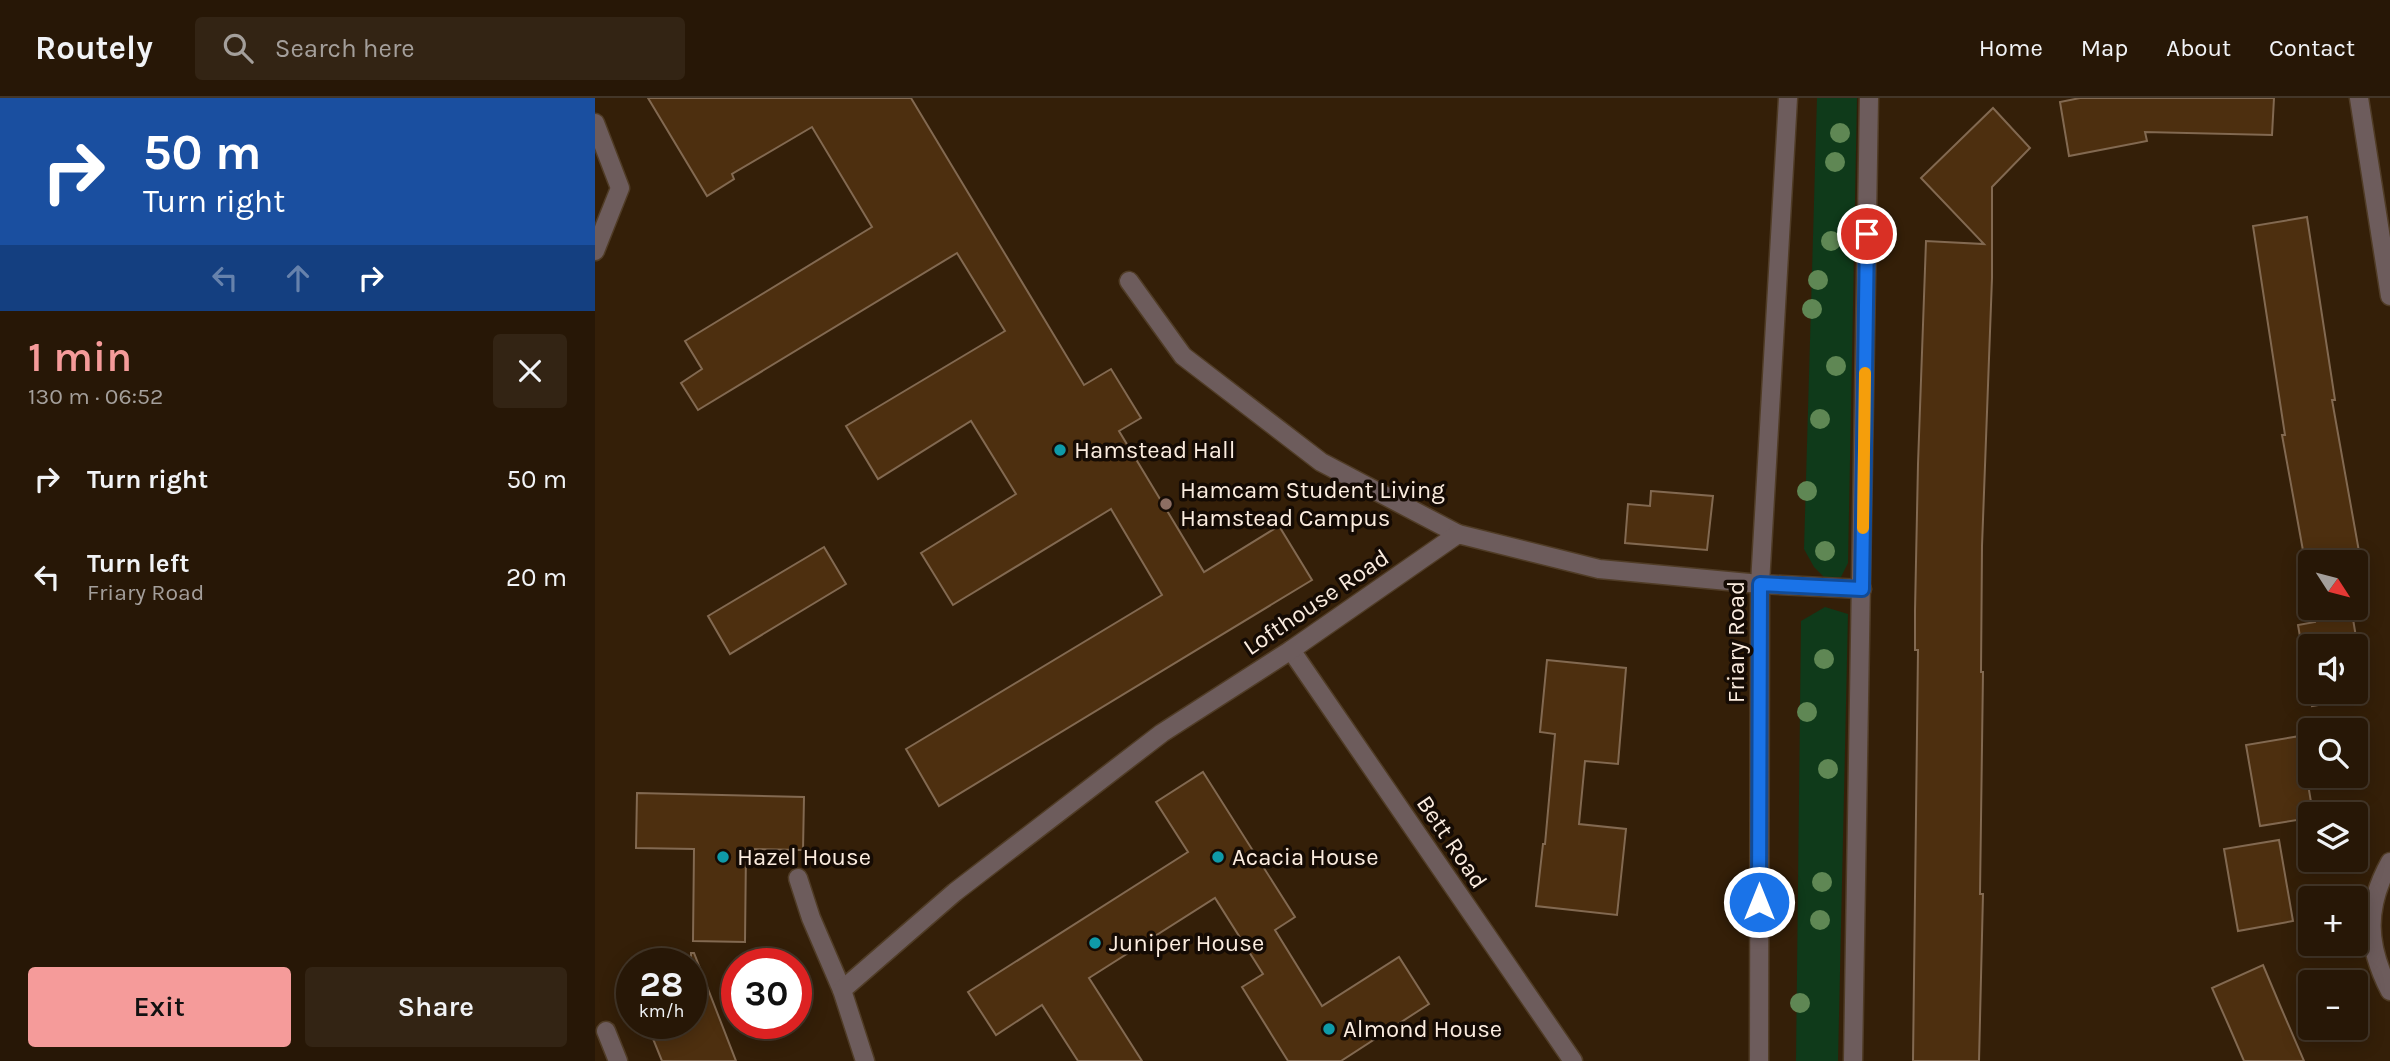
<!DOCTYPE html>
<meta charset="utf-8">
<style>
body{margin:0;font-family:Karla,sans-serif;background:#332414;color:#f1f3f6;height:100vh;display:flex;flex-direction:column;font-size:26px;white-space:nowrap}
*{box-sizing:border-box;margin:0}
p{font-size:23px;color:#a49f9b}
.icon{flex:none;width:38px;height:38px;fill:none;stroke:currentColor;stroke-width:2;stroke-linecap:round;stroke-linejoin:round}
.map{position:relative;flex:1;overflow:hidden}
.drawer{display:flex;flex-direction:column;background:#271706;width:595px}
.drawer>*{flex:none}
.top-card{background:#1a4fa0;color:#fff;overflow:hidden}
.needle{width:46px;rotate:126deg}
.controls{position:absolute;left:1703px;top:452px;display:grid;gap:14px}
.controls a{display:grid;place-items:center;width:70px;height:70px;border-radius:7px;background:#271706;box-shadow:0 4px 18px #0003,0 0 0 2px #433628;font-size:35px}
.speed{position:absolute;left:21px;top:850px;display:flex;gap:14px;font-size:35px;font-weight:700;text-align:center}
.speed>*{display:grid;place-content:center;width:91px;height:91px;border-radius:50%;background:#271706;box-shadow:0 4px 18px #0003,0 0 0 2px #433628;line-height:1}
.speed small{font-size:18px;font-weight:400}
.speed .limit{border:10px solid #d22;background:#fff;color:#111}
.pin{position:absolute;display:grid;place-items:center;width:60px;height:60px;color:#fff;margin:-30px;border:4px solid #fff;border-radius:50%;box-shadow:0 2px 7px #0007}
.me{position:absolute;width:77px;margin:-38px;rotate:0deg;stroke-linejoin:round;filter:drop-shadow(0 0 5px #0008)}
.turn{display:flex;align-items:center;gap:24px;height:147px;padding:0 28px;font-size:32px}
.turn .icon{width:91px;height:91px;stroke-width:2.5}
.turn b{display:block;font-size:49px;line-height:60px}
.lanes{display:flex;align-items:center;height:66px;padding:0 28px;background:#0003;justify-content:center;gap:35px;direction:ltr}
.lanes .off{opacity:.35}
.round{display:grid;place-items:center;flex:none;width:74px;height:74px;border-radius:7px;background:#332414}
.summary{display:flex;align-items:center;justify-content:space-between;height:119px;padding:0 28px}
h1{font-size:42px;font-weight:600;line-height:52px;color:#f59b9a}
.cta{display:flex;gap:14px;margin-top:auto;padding:14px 28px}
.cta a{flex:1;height:80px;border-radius:7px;background:#f59b9a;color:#111;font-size:28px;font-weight:600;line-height:80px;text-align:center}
.cta a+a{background:#332414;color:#f1f3f6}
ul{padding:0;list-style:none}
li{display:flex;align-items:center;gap:21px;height:98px;padding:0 28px}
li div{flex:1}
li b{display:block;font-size:26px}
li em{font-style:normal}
header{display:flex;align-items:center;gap:42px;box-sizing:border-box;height:98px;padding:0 35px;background:#271706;border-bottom:2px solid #433628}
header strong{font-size:33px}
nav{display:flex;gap:38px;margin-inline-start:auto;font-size:24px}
.search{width:490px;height:63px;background:#332414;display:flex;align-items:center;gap:18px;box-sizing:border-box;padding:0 24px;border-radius:7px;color:#a49f9b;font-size:26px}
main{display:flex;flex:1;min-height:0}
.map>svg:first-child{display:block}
.green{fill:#0f3a1a}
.building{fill:#4d2f0f;stroke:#826951;stroke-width:2;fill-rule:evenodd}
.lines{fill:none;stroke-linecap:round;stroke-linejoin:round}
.lane-casing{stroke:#503c26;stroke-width:21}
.street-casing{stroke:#503c26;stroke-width:21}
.lane{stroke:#6d5c5c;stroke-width:18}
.street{stroke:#6d5c5c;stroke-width:18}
.tree{fill:#5f8754}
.route-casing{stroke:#114b97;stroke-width:18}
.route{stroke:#1a73e8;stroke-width:12}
.slow{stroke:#f59e0b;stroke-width:12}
.culture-dot{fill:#0f9aa8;stroke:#150b04;stroke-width:2.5}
.education-dot{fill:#8d6e63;stroke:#150b04;stroke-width:2.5}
.labels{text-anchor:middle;stroke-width:7;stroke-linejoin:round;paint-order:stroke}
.poi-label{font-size:24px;fill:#fbecdf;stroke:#150b04;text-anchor:start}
.street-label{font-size:24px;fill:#fbecdf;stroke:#150b04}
</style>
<header>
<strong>Routely</strong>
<div class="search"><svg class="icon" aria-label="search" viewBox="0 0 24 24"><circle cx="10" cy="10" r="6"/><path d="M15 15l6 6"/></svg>Search here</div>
<nav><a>Home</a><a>Map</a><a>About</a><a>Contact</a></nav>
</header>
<main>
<section class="drawer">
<div class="top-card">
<div class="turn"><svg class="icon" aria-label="right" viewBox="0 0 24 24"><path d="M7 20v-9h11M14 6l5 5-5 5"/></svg><div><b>50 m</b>Turn right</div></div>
<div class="lanes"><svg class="icon off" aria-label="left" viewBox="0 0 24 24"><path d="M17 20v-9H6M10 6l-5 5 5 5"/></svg><svg class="icon off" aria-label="ahead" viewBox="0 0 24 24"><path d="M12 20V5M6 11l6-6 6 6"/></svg><svg class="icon" aria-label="right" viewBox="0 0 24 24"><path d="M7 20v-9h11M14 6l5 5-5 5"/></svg></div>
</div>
<div class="summary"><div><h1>1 min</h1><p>130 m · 06:52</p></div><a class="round"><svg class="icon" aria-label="close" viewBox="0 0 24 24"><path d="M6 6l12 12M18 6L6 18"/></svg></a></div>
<ul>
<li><svg class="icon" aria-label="right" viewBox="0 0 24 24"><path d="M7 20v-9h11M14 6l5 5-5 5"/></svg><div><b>Turn right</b></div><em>50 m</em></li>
<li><svg class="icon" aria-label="left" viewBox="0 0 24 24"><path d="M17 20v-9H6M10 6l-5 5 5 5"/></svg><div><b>Turn left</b><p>Friary Road</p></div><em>20 m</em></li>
</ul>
<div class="cta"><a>Exit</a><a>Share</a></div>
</section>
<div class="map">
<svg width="1795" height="963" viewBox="0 0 1795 963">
<rect width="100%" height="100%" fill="#341f08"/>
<g class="green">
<polygon points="1222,0 1262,0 1253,465 1246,479 1229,479 1219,469 1209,451"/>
<polygon points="1230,509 1253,516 1243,963 1201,963 1206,523"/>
</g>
<g class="building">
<polygon points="53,0 316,0 489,287 516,271 546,320 524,333 609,474 684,428 717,482 344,708 311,651 567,497 516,411 358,507 326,455 421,396 376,323 283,381 251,328 410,233 362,155 103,312 86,285 107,271 90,243 277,129 217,29 137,76 139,81 112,98"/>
<polygon points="1485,0 1679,0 1677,37 1550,34 1552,43 1474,58 1465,4"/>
<polygon points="1398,10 1435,50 1397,89 1397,180 1387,448 1386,574 1388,574 1385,796 1388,796 1384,963 1318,963 1323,552 1320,552 1320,513 1323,366 1331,143 1389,146 1326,80"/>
<polygon points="1712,119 1740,302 1737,302 1773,504 1760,507 1760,464 1715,464 1715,491 1687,337 1690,337 1658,128"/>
<polygon points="1056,393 1118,398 1112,452 1030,445 1033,406 1055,408"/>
<polygon points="229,449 251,486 135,556 113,518"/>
<path d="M1718,509H1756L1771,599L1717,608L1703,527L1720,524ZM1715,548H1760V593H1715Z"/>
<polygon points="952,562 1031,570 1023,666 990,663 984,726 1031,731 1022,817 941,808 948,746 950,746 960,636 945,634"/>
<polygon points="1705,638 1718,716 1715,716 1715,720 1665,728 1651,647"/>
<polygon points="608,674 700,819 680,832 727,908 804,859 834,906 746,963 693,963 647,889 668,876 620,800 494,880 547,963 483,963 447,907 401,937 373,894 593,754 561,704"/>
<polygon points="42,695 209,699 208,752 151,751 150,844 98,843 99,751 41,750"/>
<polygon points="1684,742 1698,823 1643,833 1629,751"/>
<polygon points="96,855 99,855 141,963 67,963 52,926 96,926"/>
<polygon points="1668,867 1684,905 1709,963 1649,963 1633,926 1617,890"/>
</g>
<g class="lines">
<g class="lane-casing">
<g id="lane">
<polyline points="0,25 25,90 0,153"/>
<polyline points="534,183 588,258 726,364 863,436"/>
<polyline points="696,552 978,963"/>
<polyline points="203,780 216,820 247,892"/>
<polyline points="11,933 23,963"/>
<polyline points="270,963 247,892 360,794 567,635 696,552 863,436 1004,471 1165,486 1267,491"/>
</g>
</g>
<g class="street-casing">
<g id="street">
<polyline points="1764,0 1795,198"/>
<path d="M1795,764C1770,809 1771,847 1795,893"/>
<polyline points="1164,963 1165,486 1193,0"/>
<polyline points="1258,963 1274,0"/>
</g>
</g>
<use href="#lane" class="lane"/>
<use href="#street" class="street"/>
</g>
<g class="tree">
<circle cx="1245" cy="35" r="10"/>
<circle cx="1240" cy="64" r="10"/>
<circle cx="1236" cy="143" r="10"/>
<circle cx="1223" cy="182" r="10"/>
<circle cx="1217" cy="211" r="10"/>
<circle cx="1241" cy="268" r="10"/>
<circle cx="1225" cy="321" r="10"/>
<circle cx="1212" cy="393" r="10"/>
<circle cx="1230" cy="453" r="10"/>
<circle cx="1229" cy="561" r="10"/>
<circle cx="1212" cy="614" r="10"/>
<circle cx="1233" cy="671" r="10"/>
<circle cx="1227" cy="784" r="10"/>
<circle cx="1225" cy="822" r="10"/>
<circle cx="1205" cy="905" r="10"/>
</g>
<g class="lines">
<g class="route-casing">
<polyline id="route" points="1164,804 1165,486 1267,491 1272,136"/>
</g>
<use href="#route" class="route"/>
<polyline class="slow" points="1268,430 1270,275"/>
</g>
<g class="culture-dot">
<circle cx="465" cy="352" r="7"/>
<circle cx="128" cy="759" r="7"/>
<circle cx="623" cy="759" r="7"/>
<circle cx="500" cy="845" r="7"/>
<circle cx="734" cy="931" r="7"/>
</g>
<circle class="education-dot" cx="571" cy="406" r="7"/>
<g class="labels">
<g class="poi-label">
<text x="479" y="360">Hamstead Hall</text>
<text x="585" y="400">Hamcam Student Living<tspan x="585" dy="28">Hamstead Campus</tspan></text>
<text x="142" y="767">Hazel House</text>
<text x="637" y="767">Acacia House</text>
<text x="514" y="853">Juniper House</text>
<text x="748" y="939">Almond House</text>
</g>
<g class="street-label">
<text transform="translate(721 504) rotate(-34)" y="8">Lofthouse Road</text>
<text transform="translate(1141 544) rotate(-90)" y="8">Friary Road</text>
<text transform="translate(857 744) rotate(56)" y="8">Bett Road</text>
</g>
</g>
</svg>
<div class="controls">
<a><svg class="needle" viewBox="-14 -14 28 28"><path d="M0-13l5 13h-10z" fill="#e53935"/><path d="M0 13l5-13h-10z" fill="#a49f9b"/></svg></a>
<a><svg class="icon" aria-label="sound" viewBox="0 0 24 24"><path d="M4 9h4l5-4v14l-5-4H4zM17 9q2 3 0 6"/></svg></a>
<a><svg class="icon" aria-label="search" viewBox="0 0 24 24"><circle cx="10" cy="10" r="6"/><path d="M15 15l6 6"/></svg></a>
<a><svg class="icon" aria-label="layers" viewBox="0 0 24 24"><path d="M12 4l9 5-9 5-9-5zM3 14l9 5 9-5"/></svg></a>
<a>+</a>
<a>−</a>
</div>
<div class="speed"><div>28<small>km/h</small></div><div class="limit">30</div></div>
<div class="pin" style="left:1272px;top:136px;background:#d93025"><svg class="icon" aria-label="arrive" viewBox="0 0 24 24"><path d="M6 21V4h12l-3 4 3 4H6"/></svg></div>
<svg class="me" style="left:1164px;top:804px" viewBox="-20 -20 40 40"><circle r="17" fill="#1a73e8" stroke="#fff" stroke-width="3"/><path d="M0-11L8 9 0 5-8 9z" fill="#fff"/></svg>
</div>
</main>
